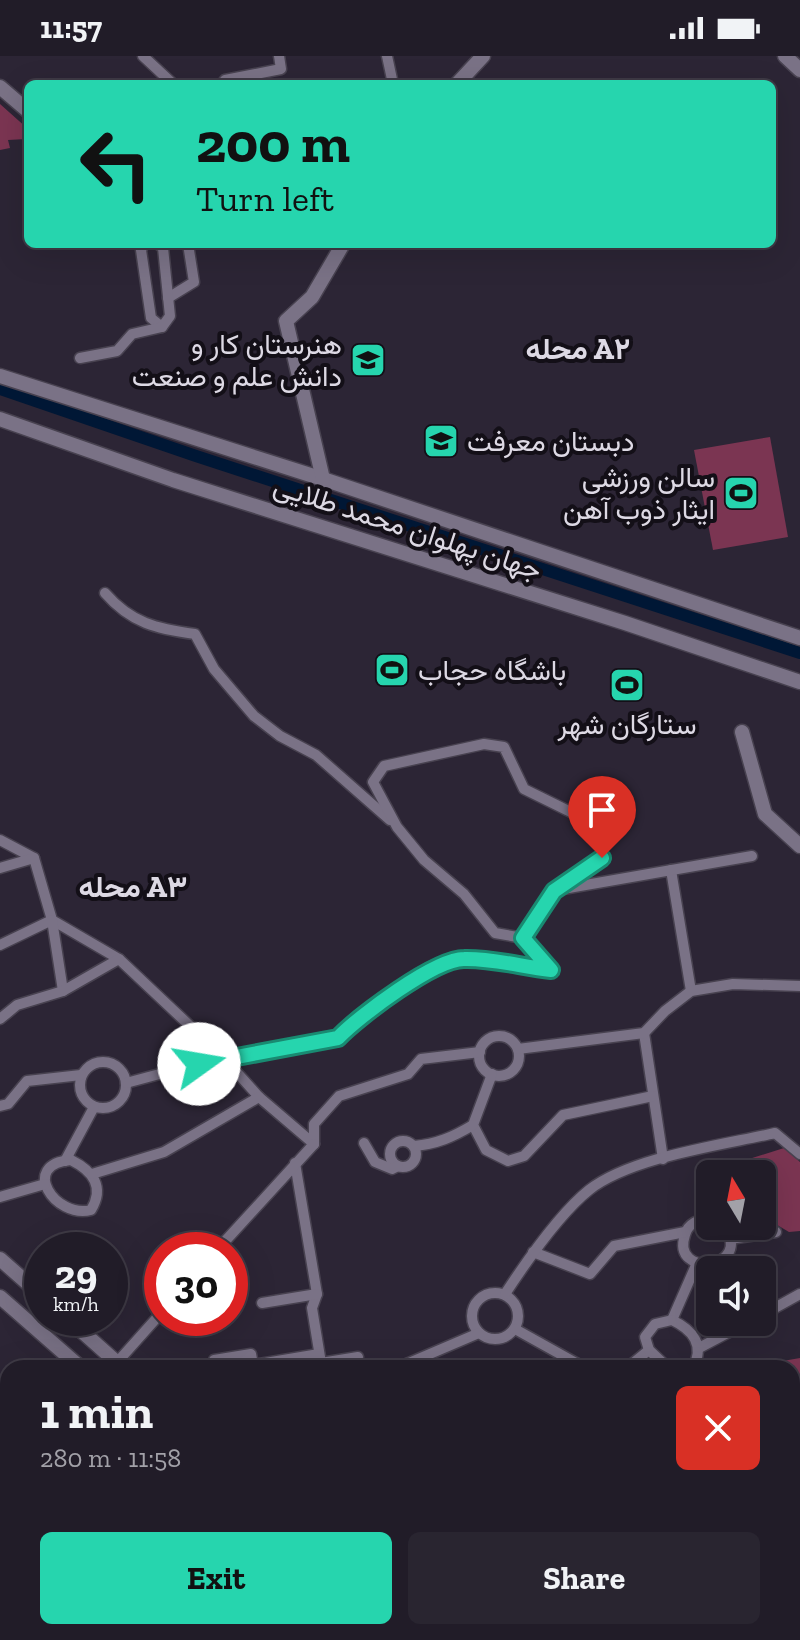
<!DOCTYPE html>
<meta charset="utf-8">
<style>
body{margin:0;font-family:"Zilla Slab",Vazirmatn,serif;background:#292530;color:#f1f3f6;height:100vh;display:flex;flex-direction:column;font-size:30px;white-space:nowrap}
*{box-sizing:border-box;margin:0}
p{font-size:26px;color:#a2a1a8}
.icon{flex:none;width:44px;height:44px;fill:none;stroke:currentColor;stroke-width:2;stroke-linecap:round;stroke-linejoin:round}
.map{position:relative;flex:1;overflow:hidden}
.side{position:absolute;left:0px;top:1304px;width:800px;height:280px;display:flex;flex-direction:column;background:#211c28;border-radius:24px 24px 0 0;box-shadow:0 8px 32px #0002,0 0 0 2px #3e3a45}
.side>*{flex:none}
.guide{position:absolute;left:24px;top:24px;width:752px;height:168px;border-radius:12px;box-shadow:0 8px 32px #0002,0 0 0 2px #3e3a45;background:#26d5ae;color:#111;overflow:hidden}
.needle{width:52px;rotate:350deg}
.buttons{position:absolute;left:696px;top:1104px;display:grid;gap:16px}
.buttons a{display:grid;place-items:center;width:80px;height:80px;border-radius:12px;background:#211c28;box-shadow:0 8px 32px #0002,0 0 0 2px #3e3a45;font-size:40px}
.speed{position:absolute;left:24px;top:1176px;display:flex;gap:16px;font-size:40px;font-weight:700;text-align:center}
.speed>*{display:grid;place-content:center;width:104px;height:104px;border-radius:50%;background:#211c28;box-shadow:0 8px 32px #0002,0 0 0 2px #3e3a45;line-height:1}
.speed small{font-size:20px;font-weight:400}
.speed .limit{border:12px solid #d22;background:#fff;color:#111}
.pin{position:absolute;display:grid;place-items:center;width:68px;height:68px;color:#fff;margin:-82px -34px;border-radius:50% 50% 50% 0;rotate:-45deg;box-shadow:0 0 8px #0007}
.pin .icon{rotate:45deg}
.me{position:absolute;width:88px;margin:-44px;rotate:77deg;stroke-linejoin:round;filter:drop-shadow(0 0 6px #0008)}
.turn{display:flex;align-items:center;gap:28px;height:168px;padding:0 40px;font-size:36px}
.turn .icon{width:104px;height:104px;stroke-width:2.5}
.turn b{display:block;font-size:56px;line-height:68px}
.round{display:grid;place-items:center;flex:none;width:84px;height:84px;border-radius:12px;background:#292530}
.summary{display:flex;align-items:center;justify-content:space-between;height:136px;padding:0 40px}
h1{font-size:48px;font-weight:700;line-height:60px}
.action{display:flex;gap:16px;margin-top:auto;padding:16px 40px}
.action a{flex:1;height:92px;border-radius:12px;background:#26d5ae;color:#111;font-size:32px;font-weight:700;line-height:92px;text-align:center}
.action a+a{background:#292530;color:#f1f3f6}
.status{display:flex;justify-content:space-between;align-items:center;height:56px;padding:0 40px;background:#211c28;direction:ltr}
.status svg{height:22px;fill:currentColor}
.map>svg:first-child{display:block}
.green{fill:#7b3552}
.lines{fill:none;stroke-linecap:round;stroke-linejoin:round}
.canal{stroke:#001735;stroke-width:12}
.street-casing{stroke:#484250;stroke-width:13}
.secondary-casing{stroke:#484250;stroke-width:17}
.street{stroke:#7a7286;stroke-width:10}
.secondary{stroke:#7a7286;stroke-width:14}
.route-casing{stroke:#198a71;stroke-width:20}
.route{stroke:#26d5ae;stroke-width:14}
.labels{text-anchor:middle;stroke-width:8;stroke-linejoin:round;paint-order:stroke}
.poi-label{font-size:28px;fill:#ddd9e4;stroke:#130f17;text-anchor:end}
.street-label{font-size:28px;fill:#ddd9e4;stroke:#130f17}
.neighbourhood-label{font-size:30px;font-weight:bold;fill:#ddd9e4;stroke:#130f17}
</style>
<div class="status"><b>11:57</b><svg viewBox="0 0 49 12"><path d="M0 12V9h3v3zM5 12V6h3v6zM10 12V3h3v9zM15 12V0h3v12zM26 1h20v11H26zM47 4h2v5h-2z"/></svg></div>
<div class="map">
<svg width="800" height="1584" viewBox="0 0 800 1584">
<rect width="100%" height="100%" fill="#2c2535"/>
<g class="green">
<polygon points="0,48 28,73 28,88 26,83 8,84 10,92 0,94"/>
<polygon points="770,381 788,481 713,494 694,394"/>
<polygon points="784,1092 800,1106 800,1175 789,1176 762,1160 762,1118 751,1118 749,1103"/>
<polygon points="800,1302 800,1378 792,1387 792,1312 777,1312 777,1306"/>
<polygon points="435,1576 479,1576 481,1580 500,1576 618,1576 611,1584 440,1584 434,1579"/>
</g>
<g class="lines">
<polyline class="canal" points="0,333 196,400 800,597"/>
<g class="street-casing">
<g id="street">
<polyline points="143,0 173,28"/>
<polyline points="387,0 393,28"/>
<polyline points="222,28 225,24 281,13 279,0"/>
<polyline points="144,188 141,194 151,262 162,271"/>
<polyline points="168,242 194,226 188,188"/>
<polyline points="80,302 117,295 132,278 162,271 170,260 163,192 158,188"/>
<path d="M105,537C131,567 157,573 195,578L214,613L254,660L280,680L316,699L390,764"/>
<polyline points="0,784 34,802 52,864 119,903 223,1001 259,1041 314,1088"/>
<polyline points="0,812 34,802"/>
<polyline points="671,814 691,935"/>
<polyline points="557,834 752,800"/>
<polyline points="523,882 554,835 602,802 603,781 591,766 524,733 504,691 484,688 384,710 373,726 397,771 424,804 464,838 495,877 523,882 551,914"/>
<polyline points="0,889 52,864 63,935"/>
<polyline points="0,963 17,949 63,935 119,903"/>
<polyline points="644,977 663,1103"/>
<circle cx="499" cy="1000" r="20"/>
<polyline points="518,993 644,977 665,955 691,935 733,928 800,930"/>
<circle cx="103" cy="1029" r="23"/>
<polyline points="492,1018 473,1069 486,1094 508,1105 524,1100 563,1059 653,1040"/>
<polyline points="126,1027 223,1001 338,982 353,966 431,913 462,903 551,914"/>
<polyline points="0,1050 8,1048 27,1025 81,1019"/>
<circle cx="403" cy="1098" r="13"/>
<polyline points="364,1087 375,1106 392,1113 398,1110"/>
<polyline points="314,1088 314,1068 339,1040 408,1018 421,1003 480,996"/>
<path d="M414,1090C437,1088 453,1081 473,1069"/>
<path d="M71,1104C93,1115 105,1131 91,1154C55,1163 19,1108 71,1104Z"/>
<polyline points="65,1105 94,1051"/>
<polyline points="295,1107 317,1238 312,1252 321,1307 358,1301"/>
<polyline points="92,1118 164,1096 259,1041"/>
<polyline points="0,1141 45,1128"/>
<path d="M710,1163C699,1163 688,1167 685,1179C670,1223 755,1214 724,1170"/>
<polyline points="730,1183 776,1176"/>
<polyline points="217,1194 314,1088"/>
<polyline points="533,1196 590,1218 614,1190 685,1176"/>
<circle cx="495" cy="1260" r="23"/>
<path d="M505,1238C526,1206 559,1158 589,1134C631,1101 722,1089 775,1077L800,1098"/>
<polyline points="262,1247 317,1238"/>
<polyline points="762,1259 800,1238"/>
<polyline points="672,1264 697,1207"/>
<polyline points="515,1273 585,1312"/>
<polyline points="699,1292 748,1266"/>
<polyline points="214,1304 251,1298 253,1309 319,1298"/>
<polyline points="112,1312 162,1256"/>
<polyline points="397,1312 479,1277"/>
<polyline points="627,1312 649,1294"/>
<path d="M668,1312L649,1294L645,1281L655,1268L672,1264C693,1274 705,1289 693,1312"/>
</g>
</g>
<g class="secondary-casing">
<g id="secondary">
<polyline points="785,0 800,14"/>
<polyline points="457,28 483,0"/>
<polyline points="0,31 28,55"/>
<polyline points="0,320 323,423 800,582"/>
<polyline points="0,363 173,424 625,567 800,626"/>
<polyline points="323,423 286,265 312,241 343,188"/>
<polyline points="742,676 765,758 800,790"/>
<polyline points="0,1203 42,1240"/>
<polyline points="0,1241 81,1312"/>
<polyline points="67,1262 123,1312"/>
<polyline points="792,1395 800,1386"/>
<polyline points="792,1466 800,1458"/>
<polyline points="375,1576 384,1584"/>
<polyline points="417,1576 425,1584"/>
<polyline points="620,1584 627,1576"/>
<polyline points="685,1584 692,1576"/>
</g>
</g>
<use href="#street" class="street"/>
<use href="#secondary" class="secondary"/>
</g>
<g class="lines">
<g class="route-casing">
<path id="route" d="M199,1008L338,982C359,960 435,903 464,903C492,902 523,911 551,914L523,882L554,835L602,802"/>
</g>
<use href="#route" class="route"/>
</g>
<defs>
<g id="school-square" transform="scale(1.8)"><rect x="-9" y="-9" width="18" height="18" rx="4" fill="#26d5ae" stroke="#130f17"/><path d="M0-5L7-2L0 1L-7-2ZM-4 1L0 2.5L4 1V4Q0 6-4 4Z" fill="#111"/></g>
<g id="stadium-square" transform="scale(1.8)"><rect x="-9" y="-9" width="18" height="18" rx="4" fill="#26d5ae" stroke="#130f17"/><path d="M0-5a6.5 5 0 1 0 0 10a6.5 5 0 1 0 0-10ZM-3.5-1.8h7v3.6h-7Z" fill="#111"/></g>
</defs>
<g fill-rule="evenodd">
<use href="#school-square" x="368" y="304"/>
<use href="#school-square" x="441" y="385"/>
<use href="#stadium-square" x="741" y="437"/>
<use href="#stadium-square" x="392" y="614"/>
<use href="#stadium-square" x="627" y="629"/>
</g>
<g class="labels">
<g class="poi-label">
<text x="342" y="298">هنرستان کار و<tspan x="342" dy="32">دانش علم و صنعت</tspan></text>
<text x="467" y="395" text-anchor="start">دبستان معرفت</text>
<text x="715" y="431">سالن ورزشی<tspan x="715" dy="32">ایثار ذوب آهن</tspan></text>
<text x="418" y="624" text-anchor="start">باشگاه حجاب</text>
<text x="627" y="678" text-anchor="middle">ستارگان شهر</text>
</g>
<g class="street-label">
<text transform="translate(408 471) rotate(18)" y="10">جهان پهلوان محمد طلایی</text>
</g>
<g class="neighbourhood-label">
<text x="578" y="303">محله A۲</text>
<text x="133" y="841">محله A۳</text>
</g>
</g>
</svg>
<div class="buttons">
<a><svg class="needle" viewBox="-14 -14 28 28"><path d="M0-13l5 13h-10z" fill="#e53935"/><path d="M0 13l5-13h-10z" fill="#a2a1a8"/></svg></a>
<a><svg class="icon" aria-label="sound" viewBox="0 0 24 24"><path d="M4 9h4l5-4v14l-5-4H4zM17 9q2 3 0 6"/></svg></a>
</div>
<div class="speed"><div>29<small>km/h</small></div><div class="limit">30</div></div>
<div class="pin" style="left:602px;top:802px;background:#d93025"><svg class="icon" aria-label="arrive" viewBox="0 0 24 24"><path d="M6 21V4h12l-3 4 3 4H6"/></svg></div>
<svg class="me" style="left:199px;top:1008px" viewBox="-20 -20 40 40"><circle r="19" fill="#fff"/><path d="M0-13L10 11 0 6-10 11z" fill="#26d5ae"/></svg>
<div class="guide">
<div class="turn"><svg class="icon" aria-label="left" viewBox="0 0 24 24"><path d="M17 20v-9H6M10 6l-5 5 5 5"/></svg><div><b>200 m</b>Turn left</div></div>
</div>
<section class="side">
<div class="summary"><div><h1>1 min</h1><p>280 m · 11:58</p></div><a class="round" style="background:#d93025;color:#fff"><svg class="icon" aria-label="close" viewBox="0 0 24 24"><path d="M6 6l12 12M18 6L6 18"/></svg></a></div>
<div class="action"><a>Exit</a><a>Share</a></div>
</section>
</div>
